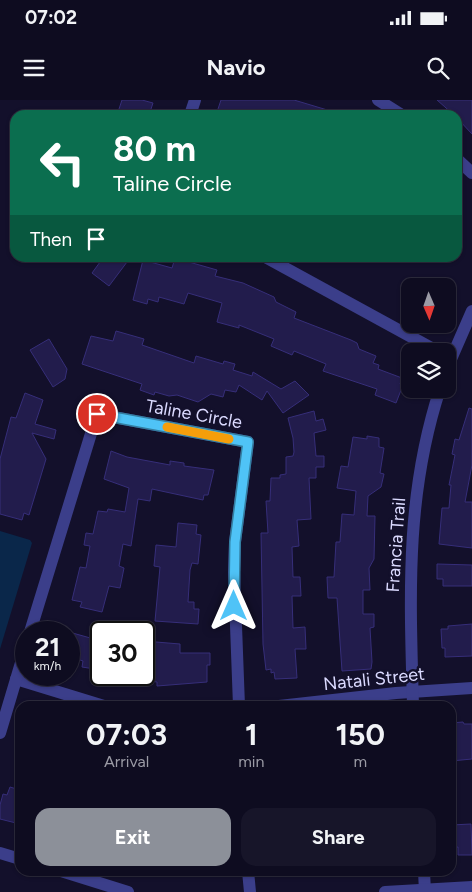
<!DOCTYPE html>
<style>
body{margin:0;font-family:Figtree,sans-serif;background:#171529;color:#f1f3f6;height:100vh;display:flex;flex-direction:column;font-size:19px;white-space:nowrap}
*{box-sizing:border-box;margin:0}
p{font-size:16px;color:#9b9ba5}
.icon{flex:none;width:28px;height:28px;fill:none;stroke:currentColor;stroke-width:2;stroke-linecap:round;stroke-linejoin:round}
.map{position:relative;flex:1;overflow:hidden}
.panel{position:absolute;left:15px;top:601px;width:441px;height:175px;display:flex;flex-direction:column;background:#0e0c20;border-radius:15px;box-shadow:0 1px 4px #0004,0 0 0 1px #2e2c3e}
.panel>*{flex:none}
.top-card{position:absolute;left:10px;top:10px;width:452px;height:152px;border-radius:15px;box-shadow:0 1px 4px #0004,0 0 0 1px #2e2c3e;background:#0b6e4f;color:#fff;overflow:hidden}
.needle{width:32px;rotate:178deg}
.fabs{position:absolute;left:401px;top:178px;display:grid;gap:10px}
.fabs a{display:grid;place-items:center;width:55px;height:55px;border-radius:10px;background:#0e0c20;box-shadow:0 1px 4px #0004,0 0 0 1px #2e2c3e;font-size:25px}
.speed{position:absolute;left:15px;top:521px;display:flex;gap:10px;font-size:25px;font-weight:700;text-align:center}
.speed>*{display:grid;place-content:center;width:65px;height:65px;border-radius:50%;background:#0e0c20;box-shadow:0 1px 4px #0004,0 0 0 1px #2e2c3e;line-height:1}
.speed small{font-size:12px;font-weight:400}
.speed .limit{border:2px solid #111;border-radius:8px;background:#fff;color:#111}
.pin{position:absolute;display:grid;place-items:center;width:42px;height:42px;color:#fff;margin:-21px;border:2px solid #fff;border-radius:50%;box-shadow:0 1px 5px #0007}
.me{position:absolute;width:55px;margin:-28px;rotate:0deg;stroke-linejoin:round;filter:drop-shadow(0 0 4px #0008)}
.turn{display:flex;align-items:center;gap:18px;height:105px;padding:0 20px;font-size:22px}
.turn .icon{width:65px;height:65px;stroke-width:2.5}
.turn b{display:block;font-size:35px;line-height:42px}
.then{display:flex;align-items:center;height:48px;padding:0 20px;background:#0003;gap:10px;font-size:19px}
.eta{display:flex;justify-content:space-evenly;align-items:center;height:85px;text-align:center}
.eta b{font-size:30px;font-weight:700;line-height:35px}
.primary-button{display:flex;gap:10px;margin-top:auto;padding:10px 20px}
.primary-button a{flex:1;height:58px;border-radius:15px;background:#8c9099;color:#fff;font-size:20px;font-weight:700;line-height:58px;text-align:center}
.primary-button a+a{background:#171529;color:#f1f3f6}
.status{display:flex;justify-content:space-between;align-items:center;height:35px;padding:0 25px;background:#0e0c20;direction:ltr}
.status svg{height:14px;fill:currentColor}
header{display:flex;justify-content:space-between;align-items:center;height:65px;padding:0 20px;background:#0e0c20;font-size:22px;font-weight:700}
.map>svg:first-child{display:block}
.water{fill:#0a274a}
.building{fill:#221c4c;stroke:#362e79}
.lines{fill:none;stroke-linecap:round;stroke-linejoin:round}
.street{stroke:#3b3e8a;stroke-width:12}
.route-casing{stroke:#337fa1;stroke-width:12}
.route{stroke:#4fc3f7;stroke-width:9}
.slow{stroke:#f59e0b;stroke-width:9}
.labels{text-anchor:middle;stroke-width:5;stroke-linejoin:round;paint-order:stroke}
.street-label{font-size:18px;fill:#dbdaff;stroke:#13102b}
</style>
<div class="status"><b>07:02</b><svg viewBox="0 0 49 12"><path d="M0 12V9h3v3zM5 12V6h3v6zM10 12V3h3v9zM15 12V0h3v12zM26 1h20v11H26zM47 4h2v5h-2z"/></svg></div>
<header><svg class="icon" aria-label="menu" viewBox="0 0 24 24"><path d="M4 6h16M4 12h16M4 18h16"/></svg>Navio<svg class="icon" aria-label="search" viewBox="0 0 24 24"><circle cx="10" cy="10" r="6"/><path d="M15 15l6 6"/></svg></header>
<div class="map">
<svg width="472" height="792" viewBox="0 0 472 792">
<rect width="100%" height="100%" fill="#13102b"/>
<polygon class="water" points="0,431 30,440 32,443 0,549"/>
<g class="building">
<polygon points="122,0 142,0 153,3 149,15 129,15 118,12"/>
<polygon points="221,0 294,0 334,12 333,15 216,15"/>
<polygon points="437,0 472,0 472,34 458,19 458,15 454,15"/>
<polygon points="103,158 130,158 109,186 92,173"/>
<polygon points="175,158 217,170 215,176 243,183 274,197 276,202 296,212 294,218 351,240 357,243 359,249 376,256 373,263 379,265 378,269 402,278 400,284 403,285 396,303 375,295 377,289 323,271 326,264 294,251 292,255 271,246 274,239 239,225 239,228 217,222 222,203 188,193 184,204 159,197 158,202 148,199 147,204 133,200 143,160 172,168"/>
<polygon points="116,231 144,239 142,245 194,263 196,256 223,264 224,261 235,264 233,270 252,276 253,272 281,289 295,281 309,295 283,313 267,291 262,300 239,285 236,292 225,290 223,297 211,294 198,302 177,295 169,296 155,292 154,295 140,290 142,284 82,264 91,236 113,241"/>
<polygon points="49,239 67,269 65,279 53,287 30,250"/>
<polygon points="25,293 43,300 35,324 56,330 54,339 32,333 46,359 29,415 24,413 22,420 0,414 0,359 11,317 16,318"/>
<polygon points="469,308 472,309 472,365 465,402 472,402 472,448 439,444 442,408 449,408 451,385 449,385 455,355 452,354 455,339 459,340"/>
<polygon points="314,311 316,321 323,319 326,330 314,333 316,356 324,356 324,367 316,367 316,378 309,378 311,419 297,420 299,446 292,447 293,477 300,477 301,496 292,496 293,528 305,527 306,549 295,549 297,578 275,579 274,572 271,573 271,569 266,570 263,544 261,433 268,433 266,401 270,401 271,378 280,378 280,375 286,374 286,357 293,356 294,352 293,338 288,318"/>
<polygon points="367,336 379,338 379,347 384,348 380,373 384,374 381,387 368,396 367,416 375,416 374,459 369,468 370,490 363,490 363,514 374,514 374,527 370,528 372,562 371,569 342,571 337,498 328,498 327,477 334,477 336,442 340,442 342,414 354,415 356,391 337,388 341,366 348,367 353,337 367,339"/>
<polygon points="111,351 127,357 170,365 170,361 184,363 184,366 214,370 208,395 204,395 203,400 152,389 150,401 138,399 131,446 123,444 119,466 124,468 120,488 109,486 102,512 80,507 82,502 72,500 80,467 86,468 90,446 84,445 86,433 93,434 98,411 107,412 108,409 125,412 129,388 104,379"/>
<polygon points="178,423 197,425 196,434 201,435 198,464 192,463 190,470 188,502 194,502 194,509 199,509 198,524 155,521 160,467 154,466 156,445 176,447"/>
<polygon points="437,464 472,465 472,486 443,486 443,479 437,479"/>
<polygon points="472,524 472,556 445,557 445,548 442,548 441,529 448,529 448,526"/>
<polygon points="69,532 101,541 101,570 82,567 83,561 69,556"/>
<polygon points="144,541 180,544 180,553 210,553 210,565 207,565 207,582 157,586 157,582 144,580"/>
<polygon points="463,622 464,624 472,624 472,659 451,661 451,623"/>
<polygon points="10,687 20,690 20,724 0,719 0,705 3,694 7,695"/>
<polygon points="471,724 472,755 458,755 458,747 451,748 451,725"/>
</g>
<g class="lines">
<g class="street">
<polyline points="378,0 402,15"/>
<polyline points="190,15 195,0"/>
<polyline points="458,60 472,73"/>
<polyline points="267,158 437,251"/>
<polyline points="448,266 472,211"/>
<polyline points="30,532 97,314 248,342 235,442 234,472 239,606"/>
<polyline points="16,579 104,606"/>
<polyline points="279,606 396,593 472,588"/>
<path d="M413,606C410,496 405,396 440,289"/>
<polyline points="0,633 26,546"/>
<polyline points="0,753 20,759"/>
<polyline points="61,771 128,792"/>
<polyline points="248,771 250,792"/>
<polyline points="424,771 425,792"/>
<polyline points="385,792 472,787"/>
</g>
</g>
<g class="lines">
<g class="route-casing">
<polyline id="route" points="97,314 248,342 235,442 234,506"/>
</g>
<use href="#route" class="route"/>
<polyline class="slow" points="167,327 229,339"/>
</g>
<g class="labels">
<g class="street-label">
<text transform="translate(194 314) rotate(10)" y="6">Taline Circle</text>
<text transform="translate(396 445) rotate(-86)" y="6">Francia Trail</text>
<text transform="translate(374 579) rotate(-6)" y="6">Natali Street</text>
</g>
</g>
</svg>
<div class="fabs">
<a><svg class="needle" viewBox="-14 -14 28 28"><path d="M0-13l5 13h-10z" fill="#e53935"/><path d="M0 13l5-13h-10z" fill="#9b9ba5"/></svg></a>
<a><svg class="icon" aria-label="layers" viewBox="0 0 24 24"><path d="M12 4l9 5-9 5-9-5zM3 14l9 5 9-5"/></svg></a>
</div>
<div class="speed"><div>21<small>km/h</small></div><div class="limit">30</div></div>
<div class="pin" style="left:97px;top:314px;background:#d93025"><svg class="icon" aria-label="arrive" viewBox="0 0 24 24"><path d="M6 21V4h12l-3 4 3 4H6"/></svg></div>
<svg class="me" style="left:234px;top:506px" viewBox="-20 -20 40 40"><path d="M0-17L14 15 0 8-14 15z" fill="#4fc3f7" stroke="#fff" stroke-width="4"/></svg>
<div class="top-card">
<div class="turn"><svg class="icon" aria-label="left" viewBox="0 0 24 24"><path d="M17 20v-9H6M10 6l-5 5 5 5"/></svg><div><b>80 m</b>Taline Circle</div></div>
<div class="then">Then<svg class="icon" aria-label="arrive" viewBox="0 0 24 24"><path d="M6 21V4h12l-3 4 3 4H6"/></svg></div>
</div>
<section class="panel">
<div class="eta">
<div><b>07:03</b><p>Arrival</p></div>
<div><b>1</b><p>min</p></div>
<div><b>150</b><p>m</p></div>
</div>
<div class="primary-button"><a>Exit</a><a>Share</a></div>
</section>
</div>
